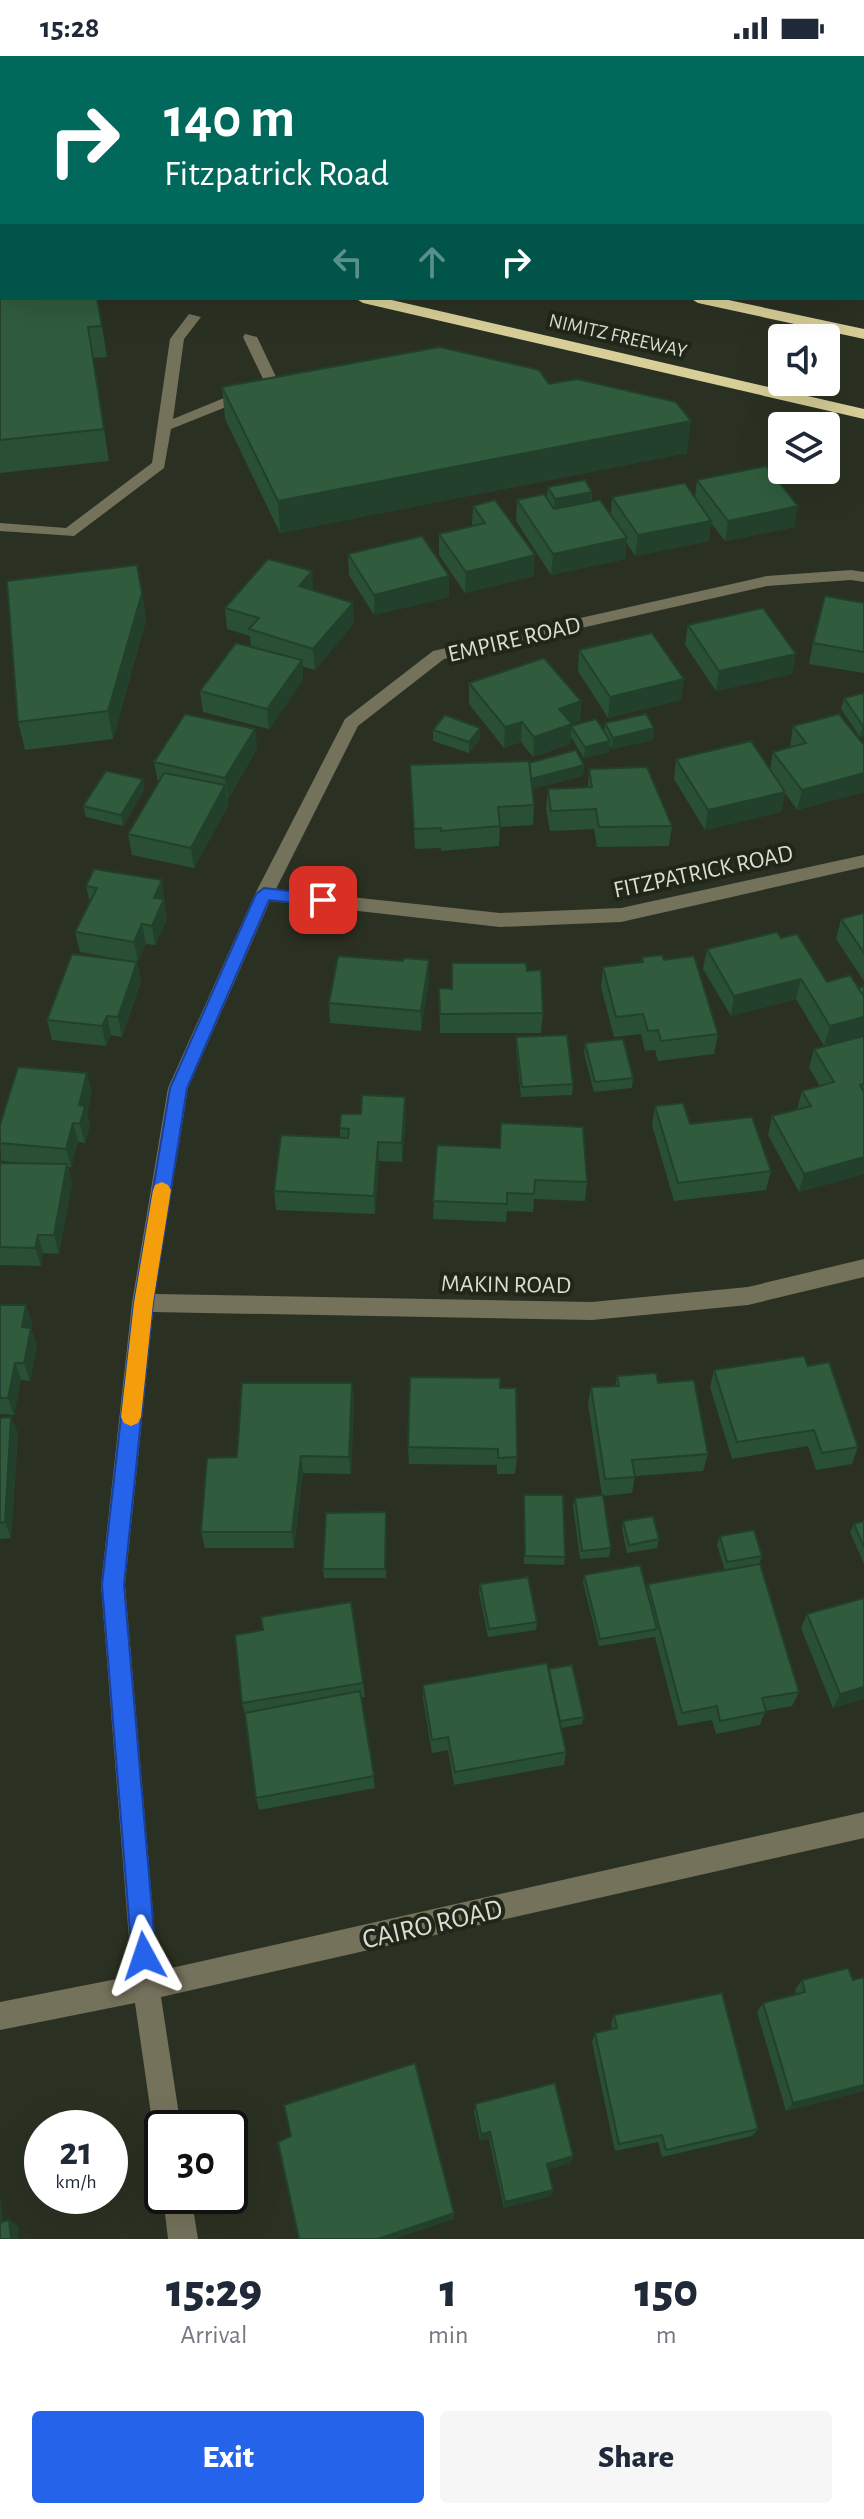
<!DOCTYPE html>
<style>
body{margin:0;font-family:"Alegreya Sans",sans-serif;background:#f6f6f7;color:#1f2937;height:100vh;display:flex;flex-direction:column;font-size:30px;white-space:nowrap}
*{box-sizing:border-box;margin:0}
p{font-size:26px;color:#747a83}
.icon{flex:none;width:44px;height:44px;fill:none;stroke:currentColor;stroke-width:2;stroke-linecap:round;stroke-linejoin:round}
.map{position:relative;height:2183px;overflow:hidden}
.details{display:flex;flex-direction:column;background:#fff;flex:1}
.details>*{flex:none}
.guide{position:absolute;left:0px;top:0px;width:864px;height:244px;box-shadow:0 8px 32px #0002;background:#00695c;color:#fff;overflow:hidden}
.tools{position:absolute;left:768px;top:268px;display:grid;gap:16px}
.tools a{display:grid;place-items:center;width:72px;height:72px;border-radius:8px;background:#fff;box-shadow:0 8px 32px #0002;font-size:40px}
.speed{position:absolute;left:24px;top:2054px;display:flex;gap:16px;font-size:40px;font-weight:700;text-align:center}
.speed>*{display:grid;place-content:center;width:104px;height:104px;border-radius:50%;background:#fff;box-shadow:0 8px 32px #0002;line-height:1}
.speed small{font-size:20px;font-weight:400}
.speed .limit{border:4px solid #111;border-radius:12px;background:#fff;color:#111}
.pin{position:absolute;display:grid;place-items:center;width:68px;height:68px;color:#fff;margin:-34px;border-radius:16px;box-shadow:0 4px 12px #0006}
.me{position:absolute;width:88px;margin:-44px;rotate:355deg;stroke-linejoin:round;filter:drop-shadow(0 0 6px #0008)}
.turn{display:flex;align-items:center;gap:28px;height:168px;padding:0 32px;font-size:36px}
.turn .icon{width:104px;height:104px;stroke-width:2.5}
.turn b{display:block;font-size:56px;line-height:68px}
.lanes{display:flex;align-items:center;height:76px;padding:0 32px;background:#0003;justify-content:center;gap:40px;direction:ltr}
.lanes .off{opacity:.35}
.eta{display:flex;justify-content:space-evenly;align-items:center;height:136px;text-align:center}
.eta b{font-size:48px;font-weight:800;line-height:56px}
.action{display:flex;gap:16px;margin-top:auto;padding:16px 32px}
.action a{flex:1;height:92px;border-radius:8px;background:#2563eb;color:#fff;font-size:32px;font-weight:800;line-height:92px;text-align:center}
.action a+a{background:#f6f6f7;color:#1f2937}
.status{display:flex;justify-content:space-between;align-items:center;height:56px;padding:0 40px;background:#fff;direction:ltr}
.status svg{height:22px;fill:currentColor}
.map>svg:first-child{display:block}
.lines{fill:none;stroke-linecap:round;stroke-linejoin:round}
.minor{fill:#75725c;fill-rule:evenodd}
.highway{fill:#d8cf98;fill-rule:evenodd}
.wall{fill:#294f34}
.shaded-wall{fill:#22402b}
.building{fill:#305c3d;stroke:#22402b;stroke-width:2}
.route{fill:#2563eb;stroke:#184099;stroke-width:2}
.slow{fill:#f59e0b}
.labels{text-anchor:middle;stroke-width:8;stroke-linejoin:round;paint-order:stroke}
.far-street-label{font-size:20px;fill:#d9ddd3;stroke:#212718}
.street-label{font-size:24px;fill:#d9ddd3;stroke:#212718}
.near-street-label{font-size:28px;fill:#d9ddd3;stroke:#212718}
</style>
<div class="status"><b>15:28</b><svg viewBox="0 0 49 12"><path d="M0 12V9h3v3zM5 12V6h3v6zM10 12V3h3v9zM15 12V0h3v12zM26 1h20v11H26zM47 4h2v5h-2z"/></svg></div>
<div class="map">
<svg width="864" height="2183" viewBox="0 0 864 2183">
<rect width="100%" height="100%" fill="#2b3122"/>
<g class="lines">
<g class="minor">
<polygon points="737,0 750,0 751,2 738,2"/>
<polygon points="189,258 201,261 184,283 173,363 241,335 251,335 251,341 171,373 164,412 74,480 0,475 0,467 66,472 152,407 170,283"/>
<polygon points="245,278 257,281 279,327 277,330 265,327 243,281"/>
<polygon points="851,514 864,516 864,526 851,524 767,530 444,603 358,670 276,833 500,857 621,852 864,799 864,811 621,866 500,871 270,845 188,1032 155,1238 592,1246 748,1231 864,1203 864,1221 748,1249 592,1264 153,1256 125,1529 158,1915 864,1756 864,1782 161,1941 181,2072 162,2072 162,2084 157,2082 153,2072 135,1947 0,1974 0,1946 132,1920 101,1529 132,1247 168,1032 255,838 345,663 433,595 767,520"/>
<polygon points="163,2140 191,2140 198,2183 168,2183"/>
</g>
<g class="highway">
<rect x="0" y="81" width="2" height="8"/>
<rect x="0" y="154" width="2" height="8"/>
<polygon points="355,242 383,242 864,353 864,363 363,247"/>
<polygon points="690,242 719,242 864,273 864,283 698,247"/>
</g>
</g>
<g class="wall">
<polygon points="383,0 405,0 405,2 384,2"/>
<rect x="431" y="0" width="123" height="2"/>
<polygon points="830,0 864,0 864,19 862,19 862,2 834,2"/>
<polygon points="864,96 864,114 862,112 862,97"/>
<polygon points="0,185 102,270 107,301 93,302 109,405 0,417"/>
<polygon points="549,328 687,397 280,477 225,363 222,331"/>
<polygon points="697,424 798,450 794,471 725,485 711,467 709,485 635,500 626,486 625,503 551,519 516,465 517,444 554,453 547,442 548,431 592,436 592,445 611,459 612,441 695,441"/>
<polygon points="473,450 534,520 465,537 439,499 439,478 472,470"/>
<polygon points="348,498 449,541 374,559 349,519"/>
<polygon points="312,515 313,534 354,567 315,614 302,610 303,624 269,673 203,656 200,635 251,591 250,580 227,573 225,552"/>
<polygon points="142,537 146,564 113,683 25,694 18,666"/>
<polygon points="864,547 864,617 809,608 813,587"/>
<polygon points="688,569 792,618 716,635 685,589"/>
<polygon points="579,594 684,623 681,644 608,662 578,615"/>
<polygon points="469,627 581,645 580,665 572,668 572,670 604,675 605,667 653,684 612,693 610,689 609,696 584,702 571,681 570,688 533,701 521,686 504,692 469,648"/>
<polygon points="864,637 864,680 860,681 841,653 844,642"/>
<polygon points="793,670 864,689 864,736 797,754 785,737 781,756 705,774 674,723 676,703 770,713 773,696 790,691"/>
<polygon points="255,673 257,693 228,743 227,742 228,750 194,812 132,799 128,778 159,726 158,726 154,706"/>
<polygon points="433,674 480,683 469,697 433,685"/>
<polygon points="529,707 584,709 583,720 532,733 534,749 533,769 500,771 499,790 441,795 441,792 415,793 410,709"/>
<polygon points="589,713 672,770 669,790 597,791 594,773 550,775 546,753 548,733 588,731"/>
<polygon points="143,723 144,734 123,770 86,761 83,750"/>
<polygon points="86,830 165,844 164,846 167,863 155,889 146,888 137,906 141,925 122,981 111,979 106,990 52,984 47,964 129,905 80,896 75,876 90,847"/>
<polygon points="864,857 864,925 836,883 841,863"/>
<polygon points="781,882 827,926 864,979 824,990 796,943 731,960 703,913 707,893"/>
<polygon points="642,901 664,904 718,978 714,998 658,1005 655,994 645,995 641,978 614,981 601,931 603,911 641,906"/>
<polygon points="527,915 543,957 541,977 440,977 439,932 452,933"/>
<polygon points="429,924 421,975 330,967 329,947"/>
<polygon points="864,980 864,1118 799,1136 768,1079 772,1060 797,1054 802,1035 820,1030 809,1012 814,993"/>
<polygon points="516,981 573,1028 572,1039 521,1041 516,992"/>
<polygon points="585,987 633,1022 632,1032 594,1036 584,997"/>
<polygon points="92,1036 87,1057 90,1069 85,1087 78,1086 71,1111 68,1111 72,1127 59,1198 43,1197 41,1210 0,1209 0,1107 25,1107 1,1105 0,1069"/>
<polygon points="405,1041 406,1060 402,1106 379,1105 375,1158 276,1154 274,1135 340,1082 340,1072 361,1058"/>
<polygon points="655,1050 690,1068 771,1115 766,1134 674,1145 652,1069"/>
<polygon points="437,1089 587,1126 585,1145 534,1143 533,1156 507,1155 506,1166 433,1163"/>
<polygon points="0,1249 32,1267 31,1272 37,1289 30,1325 21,1324 14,1359 0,1358"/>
<polygon points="808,1310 858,1391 852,1408 816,1414 808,1390 732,1403 710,1331 714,1314"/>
<polygon points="617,1320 658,1327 708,1398 703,1415 635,1420 632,1437 603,1440 611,1492 609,1501 580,1503 573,1450 575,1442 602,1439 588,1348 591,1331 615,1330"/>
<polygon points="352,1327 354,1344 351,1418 303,1417 294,1492 205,1492 201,1476 237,1401"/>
<polygon points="500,1332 517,1401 515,1418 497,1418 497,1409 409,1408 408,1391"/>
<polygon points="11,1361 18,1378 11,1482 0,1483 0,1362"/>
<polygon points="524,1439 565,1501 564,1509 524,1508"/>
<polygon points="386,1456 386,1522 324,1522 323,1513"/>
<polygon points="623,1465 659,1483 657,1492 627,1497 622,1473"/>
<polygon points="864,1465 864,1508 850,1476 854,1468"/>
<polygon points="720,1480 762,1500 759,1509 799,1636 792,1650 765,1655 760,1669 716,1678 712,1664 678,1670 655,1581 599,1590 583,1527 584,1519 647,1534 648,1528 725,1515 717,1489"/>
<polygon points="480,1528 537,1566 536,1574 488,1581 479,1537"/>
<polygon points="807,1558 864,1643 833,1652 801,1572"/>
<polygon points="549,1613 584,1661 582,1668 561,1672 566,1696 564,1709 454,1729 448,1694 432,1697 423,1643 423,1629"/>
<polygon points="363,1627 365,1641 361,1641 375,1732 259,1754 256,1742 246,1661 242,1647"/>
<polygon points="802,1924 853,1924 864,2035 786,2055 757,1956 763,1947 796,1938 795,1934"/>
<polygon points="614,1959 758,2073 752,2080 662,2101 658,2086 615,2095 592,1986 595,1977 612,1973 611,1968"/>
<polygon points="475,2048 573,2100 570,2107 549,2113 551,2140 504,2152 489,2083 480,2085 474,2056"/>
</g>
<g class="shaded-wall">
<polygon points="864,1 864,19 862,19 862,2 859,2"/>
<polygon points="691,365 687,397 280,477 278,445"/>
<polygon points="592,436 591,447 554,454 555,443"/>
<polygon points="798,450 794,471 725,485 728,465"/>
<polygon points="711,465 709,485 635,500 638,479"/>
<polygon points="627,482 625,503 551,519 553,498"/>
<polygon points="535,499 534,520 465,537 466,516"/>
<polygon points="312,515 313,536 299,530"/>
<polygon points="449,520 449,541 374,559 374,539"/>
<polygon points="142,537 146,564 113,683 108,655"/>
<polygon points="353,547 354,567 315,614 313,593"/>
<polygon points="796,598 792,618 716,635 719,615"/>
<polygon points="302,604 303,624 269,673 267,653"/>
<polygon points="684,623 681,644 608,662 610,641"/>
<polygon points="581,645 580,665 560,672 572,668 570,688 533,701 534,681 559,653"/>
<polygon points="522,666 521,686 504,692 505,671"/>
<polygon points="864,669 864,680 860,681 863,670"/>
<polygon points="480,672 480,683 469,697 469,686"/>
<polygon points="654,672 653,684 612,693 613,682"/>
<polygon points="255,673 257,693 228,743 225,722"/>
<polygon points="610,685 609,696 584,702 585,691"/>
<polygon points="584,709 583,720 528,734 529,723"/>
<polygon points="864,717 864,736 797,754 802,734"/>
<polygon points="143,723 144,734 123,770 121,759"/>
<polygon points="225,729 228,750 194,812 191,792"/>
<polygon points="785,736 781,756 705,774 708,754"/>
<polygon points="162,824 167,863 155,889 152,870 154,842"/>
<polygon points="142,868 146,888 138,906 134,886"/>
<polygon points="429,904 429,924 421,975 421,955"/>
<polygon points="137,906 141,925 122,981 118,961"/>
<polygon points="801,923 796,943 731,960 734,940"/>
<polygon points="107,960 111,979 106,990 102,970"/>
<polygon points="864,961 864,979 824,990 830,970"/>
<polygon points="87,1017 92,1036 87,1057 90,1069 85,1087 80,1068 79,1049"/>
<polygon points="405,1041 406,1060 402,1106 402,1087"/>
<polygon points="73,1067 78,1086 71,1111 66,1093"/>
<polygon points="378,1086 379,1105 375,1158 374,1140"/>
<polygon points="864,1101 864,1118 799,1136 804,1118"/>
<polygon points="67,1108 72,1127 59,1198 54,1179"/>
<polygon points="38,1179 43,1197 41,1210 35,1192"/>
<polygon points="26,1249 32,1267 31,1272 37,1289 30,1325 24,1307 22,1271"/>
<polygon points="15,1307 21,1324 14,1359 8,1342"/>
<polygon points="352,1327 354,1344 351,1418 349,1401"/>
<polygon points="11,1361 18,1378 11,1482 5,1466"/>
<polygon points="301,1400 303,1417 294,1492 292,1476"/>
<polygon points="864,1631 864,1643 833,1652 840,1638"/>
<polygon points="864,2029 864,2035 786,2055 793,2047"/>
<polygon points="490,2076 489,2083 480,2085 481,2078"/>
<polygon points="573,2100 570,2107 545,2115 547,2108"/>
<polygon points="553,2134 551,2140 504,2152 505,2146"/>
<polygon points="0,2139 4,2174 0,2172"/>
<polygon points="454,2157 454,2163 395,2183 378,2183"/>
<polygon points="9,2164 18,2170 19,2183 11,2183"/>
</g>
<g class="building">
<polygon points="495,0 547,0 544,2 503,2"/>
<polygon points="653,0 665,0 672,2 651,2"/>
<polygon points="849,0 864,0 864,1 852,2"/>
<polygon points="0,185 2,185 2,242 97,242 102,270 88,271 104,373 0,384"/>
<polygon points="440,291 539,314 549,328 577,323 676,346 691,365 278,445 222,331"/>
<polygon points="766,410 798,450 728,465 697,424"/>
<polygon points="585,424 592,436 555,443 548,431"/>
<polygon points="685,427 711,465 638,479 612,441"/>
<polygon points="544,438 554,453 600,444 627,482 553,498 517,444"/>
<polygon points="495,444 535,499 466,516 439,478 485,467 473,450"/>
<polygon points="422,480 449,520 374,539 348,498"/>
<polygon points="268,503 312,515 299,530 353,547 313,593 249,573 259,562 225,552"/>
<polygon points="137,509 142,537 108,655 18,666 7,525"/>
<polygon points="825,540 864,547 864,596 813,587"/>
<polygon points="763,552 796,598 719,615 688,569"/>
<polygon points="652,577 684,623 610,641 579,594"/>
<polygon points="236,587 302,604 267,653 200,635"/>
<polygon points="544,602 581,645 559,653 572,668 534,681 522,666 505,671 469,627"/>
<polygon points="864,637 864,669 863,670 844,642"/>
<polygon points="185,658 255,673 225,722 154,706"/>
<polygon points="646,658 654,672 613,682 605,667"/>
<polygon points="839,658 864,689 864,717 802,734 773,696 806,687 793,670"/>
<polygon points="445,659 480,672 469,686 433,674"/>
<polygon points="596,663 610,685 585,691 571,670"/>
<polygon points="751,685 785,736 708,754 676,703"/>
<polygon points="576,694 584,709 531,723 529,707"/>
<polygon points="529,705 534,749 498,751 500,770 441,775 441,772 414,773 410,709"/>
<polygon points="647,711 672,770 599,771 596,753 551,755 548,733 592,731 589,713"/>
<polygon points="106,715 143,723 121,759 83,750"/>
<polygon points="164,717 225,729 191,792 128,778"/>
<polygon points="94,813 162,824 154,842 164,843 152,870 142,868 134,886 75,876 97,832 86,830"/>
<polygon points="864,857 864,897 841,863"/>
<polygon points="777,876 781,882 797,878 827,926 850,919 864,940 864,961 830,970 801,923 734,940 707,893"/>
<polygon points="72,898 137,906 118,961 107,960 102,970 47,964"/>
<polygon points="662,899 664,904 694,900 718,978 661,985 658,974 648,975 643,958 616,961 603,911 643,906 642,901"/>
<polygon points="338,900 403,905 404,902 429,904 421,955 329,947"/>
<polygon points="452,907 526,907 527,915 541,914 543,957 440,958 439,932 452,933"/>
<polygon points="864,930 864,940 858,932"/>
<polygon points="567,979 573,1028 522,1031 516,981"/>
<polygon points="864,980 864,1028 860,1029 864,1036 864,1101 804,1118 772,1060 811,1050 802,1035 834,1026 814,993"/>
<polygon points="623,983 633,1022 595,1026 585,987"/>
<polygon points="18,1011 87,1017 79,1049 85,1050 80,1068 73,1067 66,1093 0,1087 0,1069"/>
<polygon points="362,1039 405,1041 402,1087 378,1086 374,1140 274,1135 281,1079 348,1082 349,1073 340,1072 341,1058 361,1058"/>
<polygon points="683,1047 690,1068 752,1061 771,1115 678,1127 655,1050"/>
<polygon points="501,1067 583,1071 587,1126 535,1124 534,1138 507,1137 507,1148 433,1145 437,1089 500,1092"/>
<polygon points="0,1107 67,1108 54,1179 38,1179 35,1192 0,1191"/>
<polygon points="0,1249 26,1249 22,1271 31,1272 24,1307 15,1307 8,1342 0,1342"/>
<polygon points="804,1300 808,1310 829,1306 858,1391 822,1397 814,1374 737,1386 714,1314"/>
<polygon points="656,1317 658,1327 694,1324 708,1398 632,1404 635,1421 605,1423 591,1331 619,1330 617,1320"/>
<polygon points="410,1321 500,1322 500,1332 516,1332 517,1401 498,1402 498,1393 408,1391"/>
<polygon points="242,1327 352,1327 349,1401 301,1400 292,1476 201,1476 207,1402 237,1401"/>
<polygon points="11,1361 5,1466 0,1467 0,1362"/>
<polygon points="524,1439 563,1439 565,1501 525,1500"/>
<polygon points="603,1439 611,1492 582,1495 575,1442"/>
<polygon points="386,1456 385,1513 323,1513 326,1457"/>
<polygon points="653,1460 659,1483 629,1489 623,1465"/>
<polygon points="864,1465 864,1491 854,1468"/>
<polygon points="754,1474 762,1500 727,1506 720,1480"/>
<polygon points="760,1508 799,1636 762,1642 766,1656 720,1665 717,1650 682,1657 648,1528"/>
<polygon points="640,1509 657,1573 600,1583 584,1519"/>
<polygon points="528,1521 537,1566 489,1573 480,1528"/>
<polygon points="864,1542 864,1631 840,1638 807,1558"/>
<polygon points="351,1546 363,1627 242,1647 235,1579 263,1574 261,1561"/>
<polygon points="547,1607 566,1696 455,1716 448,1681 432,1684 423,1629"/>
<polygon points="572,1609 584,1661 560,1665 549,1613"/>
<polygon points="360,1635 374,1720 256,1742 245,1657"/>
<polygon points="848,1912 853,1924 864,1921 864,2029 793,2047 763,1947 805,1936 802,1924"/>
<polygon points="722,1937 758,2073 666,2094 662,2079 619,2088 595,1977 617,1972 614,1959"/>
<polygon points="415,2007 454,2157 378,2183 299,2183 278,2086 291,2080 284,2049"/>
<polygon points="555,2027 573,2100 547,2108 553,2134 505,2146 490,2076 481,2078 475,2048"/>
<polygon points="9,2164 11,2183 0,2183 0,2167"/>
</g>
<polygon class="route" points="264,832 323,839 331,844 323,850 269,844 187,1032 153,1247 124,1529 156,1900 152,1909 144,1912 135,1909 132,1900 102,1529 134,1247 170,1032 256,838"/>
<polygon class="slow" points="162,1126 168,1129 171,1134 153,1247 141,1361 138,1367 131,1370 124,1367 121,1361 134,1247 153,1134 155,1129"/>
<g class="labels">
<g class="far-street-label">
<text transform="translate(618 279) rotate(13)" y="7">NIMITZ FREEWAY</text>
</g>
<g class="street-label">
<text transform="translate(514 583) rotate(-13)" y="8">EMPIRE ROAD</text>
<text transform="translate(703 815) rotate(-12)" y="8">FITZPATRICK ROAD</text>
<text transform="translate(506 1228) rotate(1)" y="8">MAKIN ROAD</text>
</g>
<g class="near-street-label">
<text transform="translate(432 1867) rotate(-13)" y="10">CAIRO ROAD</text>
</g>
</g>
</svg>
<div class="tools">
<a><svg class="icon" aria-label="sound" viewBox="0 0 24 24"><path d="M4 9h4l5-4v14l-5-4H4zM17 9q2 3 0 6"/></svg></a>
<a><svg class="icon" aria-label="layers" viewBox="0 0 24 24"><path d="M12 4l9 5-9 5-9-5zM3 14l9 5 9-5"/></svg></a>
</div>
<div class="speed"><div>21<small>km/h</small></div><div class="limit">30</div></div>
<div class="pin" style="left:323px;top:844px;background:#d93025"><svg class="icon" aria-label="arrive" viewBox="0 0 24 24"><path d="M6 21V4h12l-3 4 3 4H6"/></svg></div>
<svg class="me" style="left:144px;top:1900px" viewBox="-20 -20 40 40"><path d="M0-17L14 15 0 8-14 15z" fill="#2563eb" stroke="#fff" stroke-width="4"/></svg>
<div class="guide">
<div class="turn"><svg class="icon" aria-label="right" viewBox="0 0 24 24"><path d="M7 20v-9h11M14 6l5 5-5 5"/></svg><div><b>140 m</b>Fitzpatrick Road</div></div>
<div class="lanes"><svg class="icon off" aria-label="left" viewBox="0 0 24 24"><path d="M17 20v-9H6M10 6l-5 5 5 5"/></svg><svg class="icon off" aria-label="ahead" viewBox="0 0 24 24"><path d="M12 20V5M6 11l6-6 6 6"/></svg><svg class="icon" aria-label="right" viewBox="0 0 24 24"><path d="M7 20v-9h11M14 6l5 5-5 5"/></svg></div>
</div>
</div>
<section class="details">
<div class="eta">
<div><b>15:29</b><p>Arrival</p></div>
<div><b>1</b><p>min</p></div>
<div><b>150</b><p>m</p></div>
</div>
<div class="action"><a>Exit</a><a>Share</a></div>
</section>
